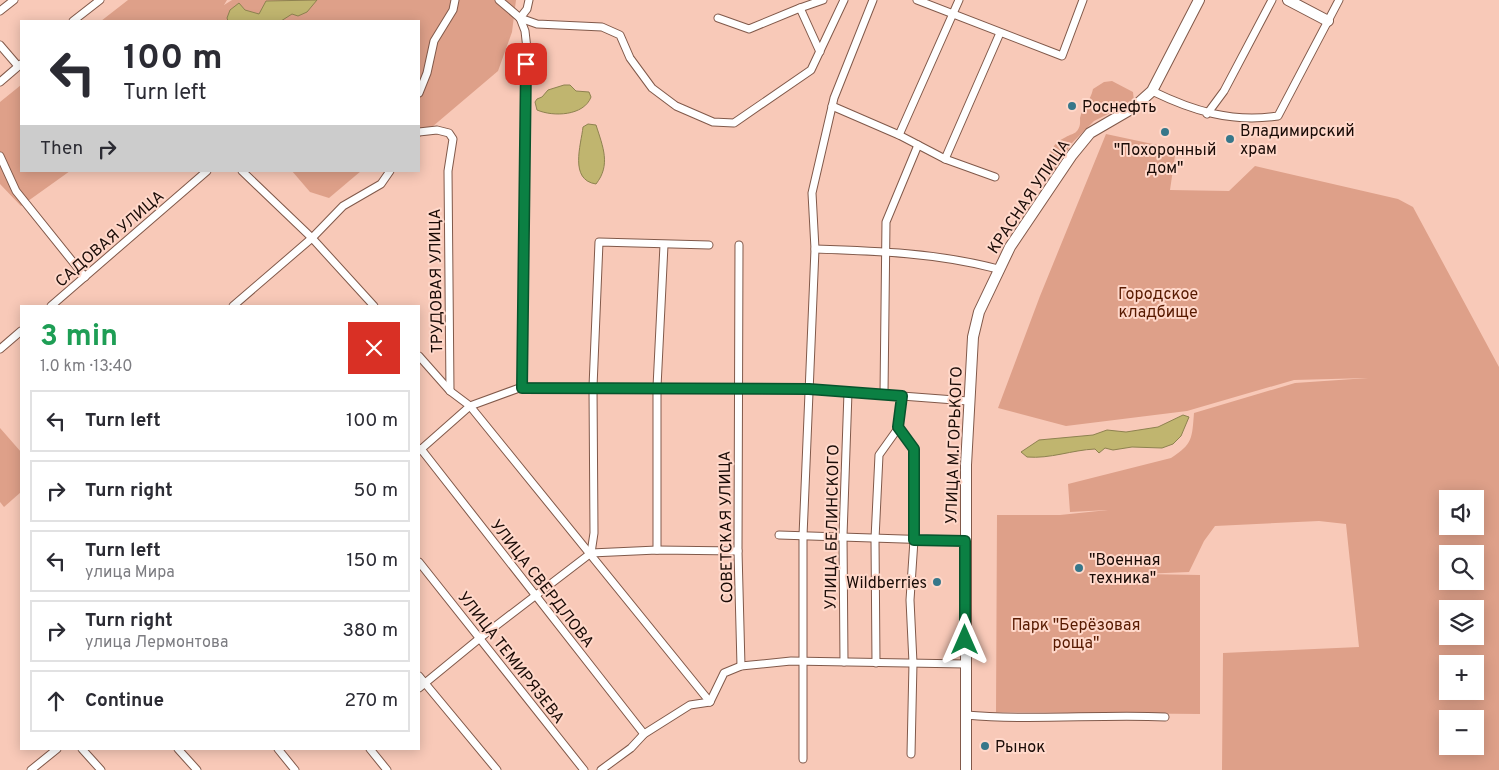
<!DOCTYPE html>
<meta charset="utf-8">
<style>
body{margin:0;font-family:Overpass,sans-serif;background:#f2f2f3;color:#2b2b33;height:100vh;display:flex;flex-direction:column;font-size:19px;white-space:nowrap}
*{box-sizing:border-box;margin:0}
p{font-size:16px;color:#7c7c81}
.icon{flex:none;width:28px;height:28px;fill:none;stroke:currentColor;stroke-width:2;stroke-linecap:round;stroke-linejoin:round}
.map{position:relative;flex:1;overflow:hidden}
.panel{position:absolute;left:20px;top:305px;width:400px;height:445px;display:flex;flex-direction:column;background:#fff;border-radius:0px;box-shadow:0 2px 12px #0003}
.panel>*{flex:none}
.guide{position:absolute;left:20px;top:20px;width:400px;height:152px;border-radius:0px;box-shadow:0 2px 12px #0003;background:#fff;color:#2b2b33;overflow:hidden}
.fabs{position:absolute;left:1439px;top:490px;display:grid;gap:10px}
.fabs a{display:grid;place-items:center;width:45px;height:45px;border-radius:0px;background:#fff;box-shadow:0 2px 12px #0003;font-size:25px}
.pin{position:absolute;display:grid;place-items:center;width:42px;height:42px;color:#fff;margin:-21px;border-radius:10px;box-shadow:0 2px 8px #0006}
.me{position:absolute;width:55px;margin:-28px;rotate:0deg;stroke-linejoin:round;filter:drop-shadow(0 0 4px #0008)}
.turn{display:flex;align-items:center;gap:18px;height:105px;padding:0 20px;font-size:22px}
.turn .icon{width:65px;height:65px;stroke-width:2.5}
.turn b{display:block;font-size:35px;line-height:42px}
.then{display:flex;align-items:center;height:48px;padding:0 20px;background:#0003;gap:10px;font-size:19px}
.round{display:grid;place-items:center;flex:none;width:52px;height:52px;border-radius:0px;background:#f2f2f3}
.overview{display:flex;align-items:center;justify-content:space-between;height:85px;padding:0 20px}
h1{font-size:30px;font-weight:700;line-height:38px;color:#1e9e55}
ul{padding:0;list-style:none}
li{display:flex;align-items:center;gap:15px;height:62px;margin:0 10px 8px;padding:0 10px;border:2px solid #e1e1e2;border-radius:0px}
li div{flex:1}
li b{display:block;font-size:19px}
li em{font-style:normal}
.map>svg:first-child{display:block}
.green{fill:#dea089;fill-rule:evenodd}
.water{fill:#c0b56f;stroke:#8e8250}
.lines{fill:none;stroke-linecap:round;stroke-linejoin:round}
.street-casing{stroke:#81594a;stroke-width:9}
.secondary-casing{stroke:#81594a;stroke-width:12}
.street{stroke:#fff;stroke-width:7}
.secondary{stroke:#fff;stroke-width:10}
.route-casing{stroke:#07532c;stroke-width:12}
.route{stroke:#0b8043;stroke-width:9}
.poi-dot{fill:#37778a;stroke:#ffd8ca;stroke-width:2}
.labels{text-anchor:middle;stroke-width:4;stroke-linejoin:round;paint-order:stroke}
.poi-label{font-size:16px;fill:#1a0b06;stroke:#ffd8ca;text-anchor:start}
.street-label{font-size:16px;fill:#1a0b06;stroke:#ffd8ca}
.park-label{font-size:16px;fill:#581a00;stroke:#ffd8ca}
</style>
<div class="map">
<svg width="1499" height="770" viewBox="0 0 1499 770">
<rect width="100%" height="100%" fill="#f8c9b8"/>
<g class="green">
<polygon points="128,0 227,0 224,5 232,0 516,0 512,32 498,71 419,138 419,21 101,21"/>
<path d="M1112,81L1133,92L1134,101L1094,121L1071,144L1053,176H1051C1044,160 1050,144 1066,137C1069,135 1074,134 1076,132C1081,127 1080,122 1080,118C1082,108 1091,100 1093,89L1104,82Z"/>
<polygon points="21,85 21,171 70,171 21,206 0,184 0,102"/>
<path d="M1106,134L1176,149L1170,190L1229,191L1255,166L1398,199L1413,207L1499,367V770H1222L1223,653L1359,647L1346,524L1319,521L1215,526L1204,541L1189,572L1141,574L1200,575V714L996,712L997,515H1060L1108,510L1070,512L1068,484L1171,458C1193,444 1192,438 1194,413L1295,383L1368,378L1294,380L1187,411L1066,426L998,408L1040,296ZM1448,499H1475V526H1448ZM1448,554H1475V581H1448ZM1448,609H1475V636H1448ZM1448,664H1475V691H1448ZM1448,719H1475V746H1448Z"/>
<polygon points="292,171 361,171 329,198 310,192"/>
<polygon points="0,428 21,452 21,492 4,507 0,502"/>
</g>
<g class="water">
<polygon points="317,0 307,12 298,16 292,14 281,21 228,21 227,18 230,10 239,3 245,10 259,14 266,1"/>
<path d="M564,85H570L576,91L589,92L591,97C584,116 553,117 537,110L535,102L537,99L542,97L548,90Z"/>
<path d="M588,124L596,125C603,147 611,165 596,184C569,180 581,145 583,127Z"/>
<path d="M1183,415L1189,417L1181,436L1173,444L1162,448L1132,447L1113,450L1105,448L1099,453L1095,449C1072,450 1050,459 1027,457L1021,452L1039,440L1093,435L1107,430L1126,432L1158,427Z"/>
</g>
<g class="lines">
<g class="street-casing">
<g id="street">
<polyline points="499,0 520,18 537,24 602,27 620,35 630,58 652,88 676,106 713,122 734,123 811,70 844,0"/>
<polyline points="917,0 1062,56 1083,0"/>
<polyline points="0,11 14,0"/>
<polyline points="520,18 525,31 527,49 522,387"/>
<polyline points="520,18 527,9 529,0"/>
<polyline points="718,18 749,29 800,8"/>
<polyline points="73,21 100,0"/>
<polyline points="0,45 18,66"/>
<polyline points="820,52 800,8 823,0"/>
<polyline points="0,82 21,64"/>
<path d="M1152,91C1193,111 1232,123 1278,116L1339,0"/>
<polyline points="419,93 427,73 434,41 453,10 455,0"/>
<polyline points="832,106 899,135 945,159 995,177"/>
<polyline points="1207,114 1224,91 1272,0"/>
<polyline points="419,132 437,130 449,133 453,139 448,171 450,391"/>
<polyline points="899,135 959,0"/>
<polyline points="0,156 16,191 85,277"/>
<polyline points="945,159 1000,33"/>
<polyline points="242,171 312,238 374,306"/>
<polyline points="739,245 738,551 741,666"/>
<path d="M815,249C877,251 938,253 998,269"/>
<polyline points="51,306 207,171"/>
<polyline points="233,306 312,238 343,206 381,184 390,171"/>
<polyline points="0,349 21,331"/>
<polyline points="419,356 450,391 470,406 710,702"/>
<polyline points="884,394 886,222 918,145"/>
<polyline points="899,427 914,449 914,540 910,600 913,663 911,754"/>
<polyline points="421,449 644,734"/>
<polyline points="419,451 470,406 522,387 809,389 968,401"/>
<polyline points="779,535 965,541"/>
<polyline points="657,550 657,387 664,245"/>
<polyline points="591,553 594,533 593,387 599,242 709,245"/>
<polyline points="419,562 584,770"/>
<polyline points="844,662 843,536 848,392"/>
<polyline points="876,663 875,539 879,455 899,427 902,396"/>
<polyline points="419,676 497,770"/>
<polyline points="419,688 480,638 591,553 657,550 738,551"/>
<path d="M966,715C1032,721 1099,714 1165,717"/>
<polyline points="82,749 101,770"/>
<polyline points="178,749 197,770"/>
<polyline points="278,749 295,770"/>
<polyline points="370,749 387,770"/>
<polyline points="803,759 803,536 815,249 812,193 834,98 873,0"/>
<polyline points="31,770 57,749"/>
<polyline points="601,770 631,748 644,734 690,705 710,702 724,673 741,666 791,661 965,664"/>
</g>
</g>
<g class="secondary-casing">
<g id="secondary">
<polyline points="1288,0 1328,21"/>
<polyline points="966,770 966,465 973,337 979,312 1010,247 1072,155 1090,133 1133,108 1152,91 1199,0"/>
</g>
</g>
<use href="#street" class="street"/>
<use href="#secondary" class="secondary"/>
</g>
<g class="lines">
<g class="route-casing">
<polyline id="route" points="526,64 522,388 809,389 902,396 898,427 914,449 914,540 965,541 965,640"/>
</g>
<use href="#route" class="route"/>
</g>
<g class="poi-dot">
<circle cx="1072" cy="106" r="5"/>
<circle cx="1165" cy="132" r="5"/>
<circle cx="1230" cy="139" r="5"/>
<circle cx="1079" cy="568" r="5"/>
<circle cx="937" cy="582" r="5"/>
<circle cx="985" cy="746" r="5"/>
</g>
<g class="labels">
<g class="poi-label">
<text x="1082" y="112">Роснефть</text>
<text x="1240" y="136">Владимирский<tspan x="1240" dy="18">храм</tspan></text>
<text x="1165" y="155" text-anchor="middle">"Похоронный<tspan x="1165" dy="18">дом"</tspan></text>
<text x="1089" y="565">"Военная<tspan x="1089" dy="18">техника"</tspan></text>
<text x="927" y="588" text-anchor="end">Wildberries</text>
<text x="995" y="752">Рынок</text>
</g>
<g class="street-label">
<text transform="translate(1028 196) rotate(-56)" y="6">КРАСНАЯ УЛИЦА</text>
<text transform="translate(109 238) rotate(-41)" y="6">САДОВАЯ УЛИЦА</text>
<text transform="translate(435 281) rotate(-91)" y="6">ТРУДОВАЯ УЛИЦА</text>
<text transform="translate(953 445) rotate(-88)" y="6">УЛИЦА М.ГОРЬКОГО</text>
<text transform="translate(725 527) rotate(-91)" y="6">СОВЕТСКАЯ УЛИЦА</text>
<text transform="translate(831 527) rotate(-89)" y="6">УЛИЦА БЕЛИНСКОГО</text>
<text transform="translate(543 583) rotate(52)" y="6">УЛИЦА СВЕРДЛОВА</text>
<text transform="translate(512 657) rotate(52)" y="6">УЛИЦА ТЕМИРЯЗЕВА</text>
</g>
<g class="park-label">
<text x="1158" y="299">Городское<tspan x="1158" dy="18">кладбище</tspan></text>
<text x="1076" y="630">Парк "Берёзовая<tspan x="1076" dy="18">роща"</tspan></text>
</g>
</g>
</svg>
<div class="fabs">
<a><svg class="icon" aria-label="sound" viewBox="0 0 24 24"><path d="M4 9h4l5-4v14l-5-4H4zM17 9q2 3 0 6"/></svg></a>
<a><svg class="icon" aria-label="search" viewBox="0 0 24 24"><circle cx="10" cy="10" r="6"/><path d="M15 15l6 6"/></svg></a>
<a><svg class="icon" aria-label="layers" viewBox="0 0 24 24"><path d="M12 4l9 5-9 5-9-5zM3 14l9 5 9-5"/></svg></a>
<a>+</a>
<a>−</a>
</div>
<div class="pin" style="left:526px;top:64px;background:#d93025"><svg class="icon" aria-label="arrive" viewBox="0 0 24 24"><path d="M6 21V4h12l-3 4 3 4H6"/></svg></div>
<svg class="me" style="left:965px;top:640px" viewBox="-20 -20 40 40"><path d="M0-17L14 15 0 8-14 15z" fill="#0b8043" stroke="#fff" stroke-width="4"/></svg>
<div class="guide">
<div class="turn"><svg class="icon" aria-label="left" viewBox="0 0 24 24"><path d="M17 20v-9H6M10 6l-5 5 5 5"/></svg><div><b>100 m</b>Turn left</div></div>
<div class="then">Then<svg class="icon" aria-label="right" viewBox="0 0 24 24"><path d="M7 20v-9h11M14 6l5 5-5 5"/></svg></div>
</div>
<section class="panel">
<div class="overview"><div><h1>3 min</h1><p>1.0 km · 13:40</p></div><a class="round" style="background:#d93025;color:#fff"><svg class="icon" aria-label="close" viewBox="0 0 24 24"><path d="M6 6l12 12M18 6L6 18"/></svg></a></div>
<ul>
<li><svg class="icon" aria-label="left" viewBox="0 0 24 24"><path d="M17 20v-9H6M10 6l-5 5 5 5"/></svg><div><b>Turn left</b></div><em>100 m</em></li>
<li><svg class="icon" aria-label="right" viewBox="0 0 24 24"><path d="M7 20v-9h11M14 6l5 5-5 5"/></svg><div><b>Turn right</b></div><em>50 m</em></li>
<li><svg class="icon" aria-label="left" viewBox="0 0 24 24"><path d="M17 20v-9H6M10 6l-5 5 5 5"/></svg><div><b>Turn left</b><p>улица Мира</p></div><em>150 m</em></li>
<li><svg class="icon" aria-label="right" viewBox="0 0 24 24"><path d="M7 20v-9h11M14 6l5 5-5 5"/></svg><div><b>Turn right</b><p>улица Лермонтова</p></div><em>380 m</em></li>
<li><svg class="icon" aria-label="ahead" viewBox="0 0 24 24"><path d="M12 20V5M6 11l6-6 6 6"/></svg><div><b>Continue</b></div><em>270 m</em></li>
</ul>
</section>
</div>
